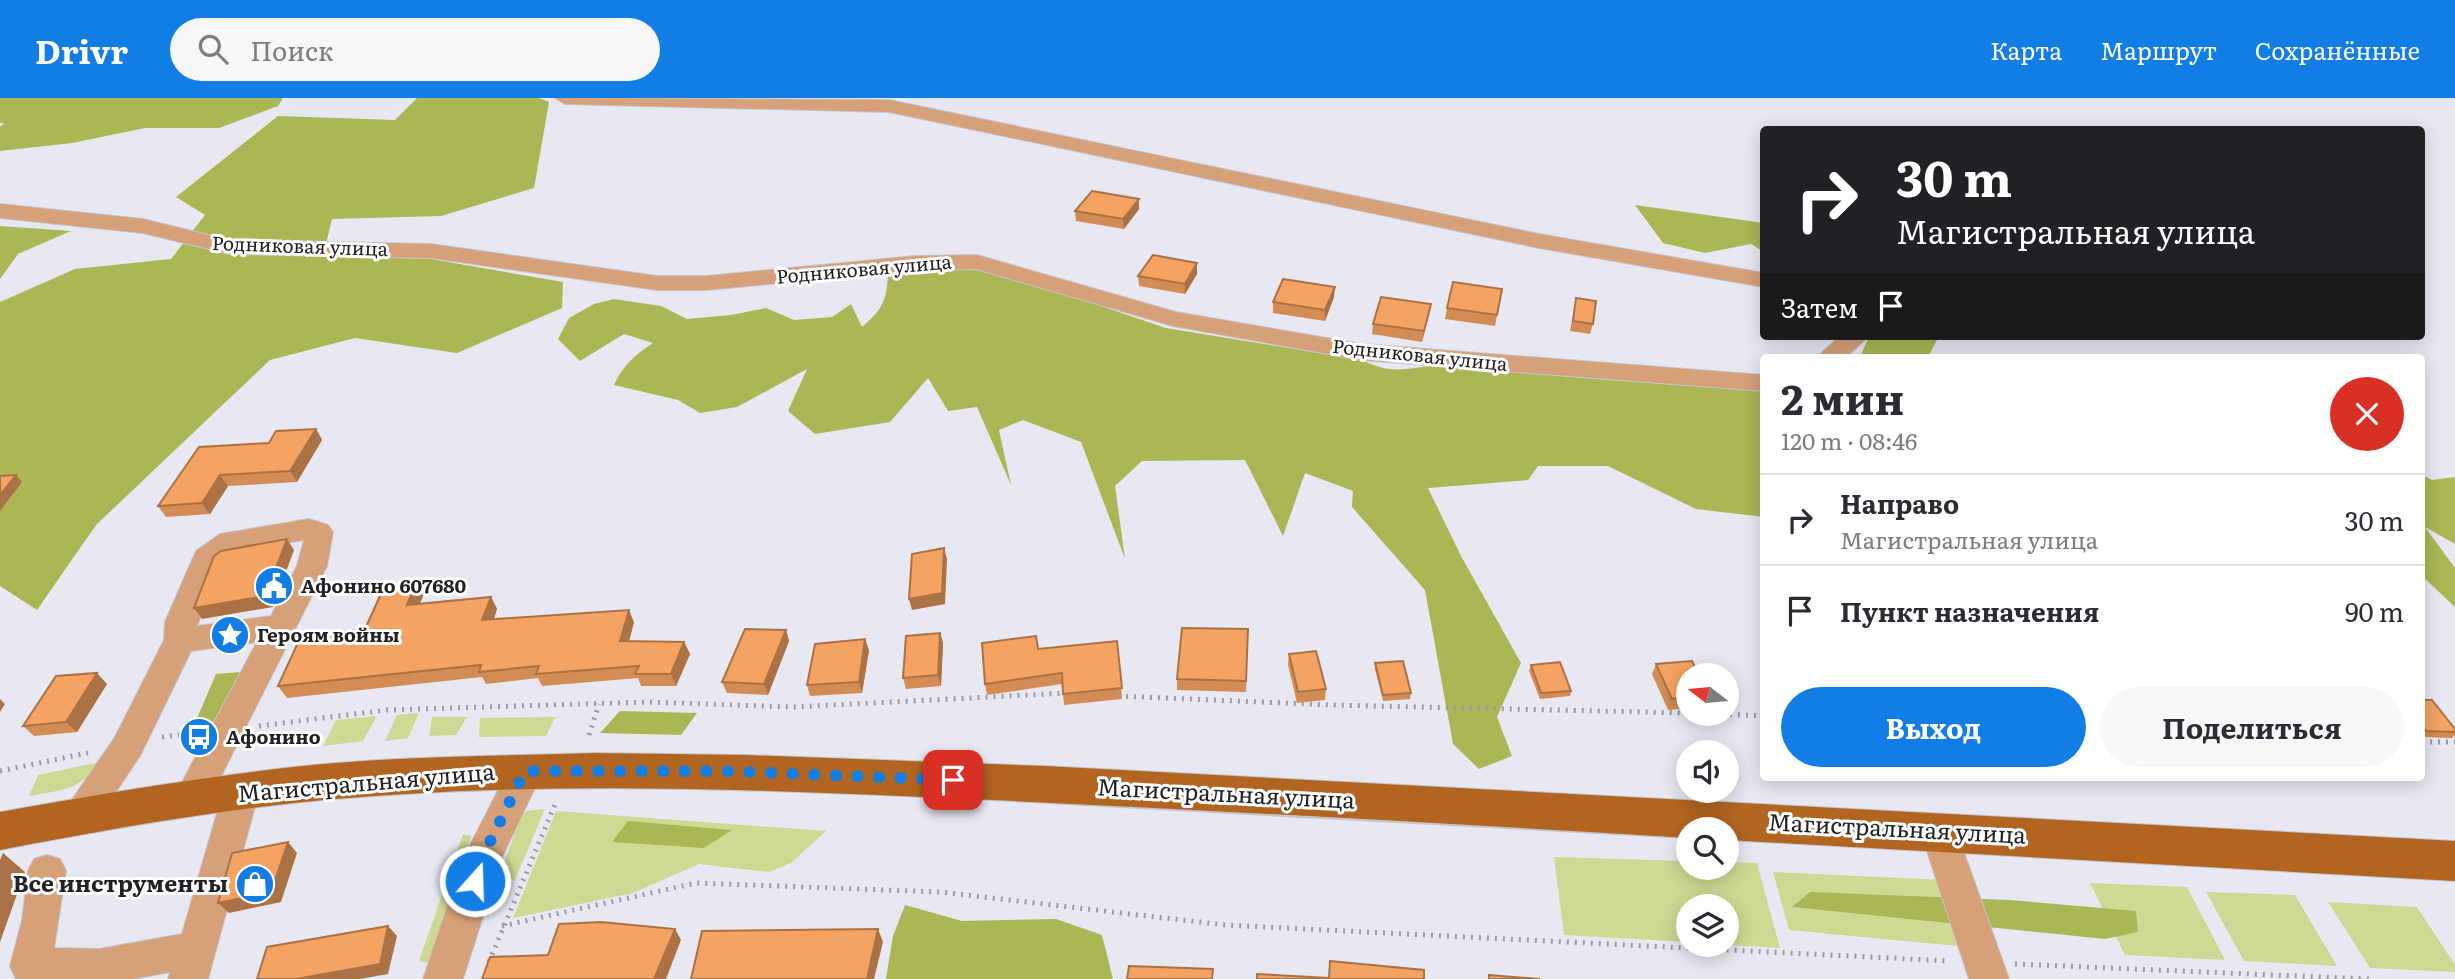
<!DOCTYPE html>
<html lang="ru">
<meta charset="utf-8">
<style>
body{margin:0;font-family:Literata,serif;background:#f7f7f7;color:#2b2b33;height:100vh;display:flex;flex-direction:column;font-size:26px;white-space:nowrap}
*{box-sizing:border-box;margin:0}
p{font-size:23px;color:#7c7c81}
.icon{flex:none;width:38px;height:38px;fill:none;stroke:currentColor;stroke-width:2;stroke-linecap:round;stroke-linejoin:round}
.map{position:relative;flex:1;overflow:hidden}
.drawer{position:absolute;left:1760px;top:256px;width:665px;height:427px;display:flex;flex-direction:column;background:#fff;border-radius:7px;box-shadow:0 4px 18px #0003}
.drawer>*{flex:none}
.hud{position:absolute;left:1760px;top:28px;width:665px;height:214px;border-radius:7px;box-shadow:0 4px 18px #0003;background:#202124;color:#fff;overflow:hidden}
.needle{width:46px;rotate:286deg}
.tools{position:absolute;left:1676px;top:565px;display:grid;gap:14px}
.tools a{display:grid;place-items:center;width:63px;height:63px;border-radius:50%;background:#fff;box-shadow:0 4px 18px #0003;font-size:35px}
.pin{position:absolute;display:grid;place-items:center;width:60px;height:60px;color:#fff;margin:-30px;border-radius:14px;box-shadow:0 4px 10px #0006}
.me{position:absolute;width:77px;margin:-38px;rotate:20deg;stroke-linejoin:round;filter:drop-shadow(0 0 5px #0008)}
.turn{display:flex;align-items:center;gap:24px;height:147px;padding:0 21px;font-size:32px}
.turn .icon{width:91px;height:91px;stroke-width:2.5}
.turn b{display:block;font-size:49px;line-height:60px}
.then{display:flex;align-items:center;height:66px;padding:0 21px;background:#0003;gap:14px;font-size:26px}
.round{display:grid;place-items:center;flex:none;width:74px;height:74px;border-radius:37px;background:#f7f7f7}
.head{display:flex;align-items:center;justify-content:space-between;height:119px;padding:0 21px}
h1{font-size:42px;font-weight:700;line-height:52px}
.primary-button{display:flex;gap:14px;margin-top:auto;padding:14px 21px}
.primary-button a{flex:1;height:80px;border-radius:42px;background:#117de5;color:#fff;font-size:28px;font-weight:700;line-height:80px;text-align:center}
.primary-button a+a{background:#f7f7f7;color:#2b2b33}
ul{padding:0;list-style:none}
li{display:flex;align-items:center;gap:21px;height:91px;padding:0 21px;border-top:2px solid #e1e1e2}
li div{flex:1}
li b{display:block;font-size:26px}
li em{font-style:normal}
header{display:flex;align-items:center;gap:42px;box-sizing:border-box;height:98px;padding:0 35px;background:#117de5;color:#fff}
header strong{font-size:33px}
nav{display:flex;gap:38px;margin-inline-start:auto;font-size:24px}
.search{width:490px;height:63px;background:#f7f7f7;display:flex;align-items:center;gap:18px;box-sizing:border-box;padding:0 24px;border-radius:38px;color:#7c7c81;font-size:26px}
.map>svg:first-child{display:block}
.green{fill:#ceda93}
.forest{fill:#aab754}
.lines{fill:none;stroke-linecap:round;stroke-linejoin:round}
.minor-casing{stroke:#c4c4cd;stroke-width:2}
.major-casing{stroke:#c4c4cd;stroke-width:2}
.path{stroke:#9a9aa2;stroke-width:5;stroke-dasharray:2 6;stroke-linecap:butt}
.minor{fill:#d6a079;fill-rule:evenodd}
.major{fill:#b16520;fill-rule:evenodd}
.wall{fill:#d28c54}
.shaded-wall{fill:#ab7245}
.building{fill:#f4a362;stroke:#ab7245;stroke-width:2}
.route{stroke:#117de5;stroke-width:12;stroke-dasharray:0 21.6}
.labels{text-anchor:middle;stroke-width:6;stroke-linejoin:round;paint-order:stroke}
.street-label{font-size:19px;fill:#212125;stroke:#fff}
.poi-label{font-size:19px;font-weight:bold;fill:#212125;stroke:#fff;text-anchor:start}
.near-street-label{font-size:23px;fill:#212125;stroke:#fff}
.near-poi-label{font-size:23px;font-weight:bold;fill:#212125;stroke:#fff;text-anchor:end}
</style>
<header>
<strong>Drivr</strong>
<div class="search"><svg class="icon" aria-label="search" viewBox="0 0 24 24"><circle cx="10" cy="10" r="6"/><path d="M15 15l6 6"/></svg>Поиск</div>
<nav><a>Карта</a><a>Маршрут</a><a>Сохранённые</a></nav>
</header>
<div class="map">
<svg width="2455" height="881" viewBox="0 0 2455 881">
<rect width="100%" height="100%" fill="#e8e8f2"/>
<g class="green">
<polygon points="419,615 408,640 385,643 397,617"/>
<polygon points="377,618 363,643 323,648 336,622"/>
<polygon points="432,619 467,619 456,637 429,638"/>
<polygon points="555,619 546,638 479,639 480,620"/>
<path d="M100,664C79,693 62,692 29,698L38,677Z"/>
<polygon points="545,711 515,782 497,785 520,720 526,713"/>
<polygon points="556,713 826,733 791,765 769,774 699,766 633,795 513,820"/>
<polygon points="463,736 471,738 430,865 419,863"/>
<polygon points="1554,759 1689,763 1689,770 1727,770 1727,764 1757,765 1780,850 1727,847 1727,808 1689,808 1689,844 1564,837"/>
<polygon points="1773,774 1945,782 1968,849 1789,832"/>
<polygon points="2090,785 2187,789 2225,862 2125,857"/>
<polygon points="2206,794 2295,797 2337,868 2244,863"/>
<polygon points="2328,804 2417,809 2455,867 2455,874 2370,870"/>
</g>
<g class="forest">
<polygon points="0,0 283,0 278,8 219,30 145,30 72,45 0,53 0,29 4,25 0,25"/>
<polygon points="417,0 539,0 549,4 534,90 441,118 332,121 323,158 431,161 563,184 562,210 457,255 355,240 270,262 96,427 37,512 0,488 0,204 75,171 171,161 205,117 176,99 278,18 395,22"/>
<polygon points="1635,107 1764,125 1764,154 1751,146 1705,155 1663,145"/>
<polygon points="0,128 71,133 18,156 0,181"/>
<path d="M955,168L1018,180L1166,230L1362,262C1399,281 1414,265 1450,268C1555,278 1659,287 1764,292V419L1696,411L1608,368H1538L1528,382L1428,390L1461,458L1521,565L1497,619L1512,658L1479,671L1453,646L1425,492L1352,409L1353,393L1305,375L1283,438L1245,362L1142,363L1115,388L1125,461L1081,344L1023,322L999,332L1011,387L977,309L948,313L928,280L890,324L815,336L788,313L807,271L737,309L700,315L678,302L614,287C623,267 635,257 653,245L624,236L580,263L558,241L569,220L594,206L614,201L661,208L687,221L731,217L766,210L794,222L832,219L851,206L862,229C883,211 887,202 888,174Z"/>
<polygon points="1869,238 1939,238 1928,259 1857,259 1861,257"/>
<polygon points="2422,377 2432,382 2455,379 2455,446 2425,429 2455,470 2455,509 2422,478"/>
<polygon points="240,574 215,625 195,625 216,576"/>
<polygon points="620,613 697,615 681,637 600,635"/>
<polygon points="628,723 732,732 704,750 612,744"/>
<polygon points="1810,794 2010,802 2136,813 2138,834 2105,841 1792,809"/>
<polygon points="905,807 962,823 1056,821 1102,837 1113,881 886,881 893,838"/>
</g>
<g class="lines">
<g class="minor-casing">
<g id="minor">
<polygon points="555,0 889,2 1539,136 1764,175 1764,189 1539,150 889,14 565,6"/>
<polygon points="0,106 143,121 229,142 431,146 657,178 707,178 915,158 977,157 1176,214 1362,246 1764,277 1764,293 1362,262 1173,228 976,171 915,172 707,192 657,192 431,160 229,156 143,135 0,120"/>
<polygon points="1840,238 1869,238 1846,259 1817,259"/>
<path d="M309,421L328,427L333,434L327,468L204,712L191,716L178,712L173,701L257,544L191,553L140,658L94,726L81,730L68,726L63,715L115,639L164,542L165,524L196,453L220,436ZM304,442L297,468L271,518L197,528L220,467L239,452Z"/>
<polygon points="525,659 537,663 543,673 502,759 463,881 423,881 464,759 513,663"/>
<polygon points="241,679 254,684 259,694 208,881 168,881 170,874 133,881 16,881 10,868 22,823 28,773 34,761 47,757 60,761 66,773 54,850 99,851 182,836 223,694 228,684"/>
<polygon points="1938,716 1951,721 1956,732 2009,881 1969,881 1920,732 1925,721"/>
</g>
</g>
<g class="major-casing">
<path id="major" d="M595,655L745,657L1045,668L2455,743V783L1727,742V732H1689V740C1456,726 1224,713 992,702C760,691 525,681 294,705C195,716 98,733 0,752V714C98,696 195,680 293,669C393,658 495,658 595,655Z"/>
</g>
<g class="path">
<polyline points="1118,598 1331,607 1689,615"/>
<polyline points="1722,616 1764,618"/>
<polyline points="259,628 387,612 647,604 793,609 1068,595"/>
<polyline points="589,637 599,606"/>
<polyline points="162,639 195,635"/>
<polyline points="2422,644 2455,644"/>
<polyline points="0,673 88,655"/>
<polyline points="502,828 696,785 940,794 1225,827 1950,863"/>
<polyline points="489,864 556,704"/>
<polyline points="2015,866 2369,881"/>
</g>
<use href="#minor" class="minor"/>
<use href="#major" class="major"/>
</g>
<g class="wall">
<polygon points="1139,101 1139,111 1124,131 1076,123 1075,113"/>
<polygon points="1197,176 1185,196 1139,188 1138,178"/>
<polygon points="1502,191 1495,228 1445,221 1447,210"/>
<polygon points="1334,199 1325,223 1273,215 1273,204"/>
<polygon points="1576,200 1593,226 1590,236 1570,233"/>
<polygon points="1429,216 1422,244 1372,236 1373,226"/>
<polygon points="316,331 322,342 297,384 228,388 210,416 166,419 158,408 269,345"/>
<polygon points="416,486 423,498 420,505 491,499 497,511 494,521 634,524 629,543 684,544 690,556 676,588 641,588 638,580 542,588 538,580 486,586 482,579 287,600 278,588 365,531"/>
<polygon points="1248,531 1246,594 1177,592 1177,581"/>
<polygon points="786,532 789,543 768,597 727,595 722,584"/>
<polygon points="940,535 943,545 941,588 906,591 903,580"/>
<polygon points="1117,543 1122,601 1064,607 1062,586 987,597 985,586 1038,551"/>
<polygon points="869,552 862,595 810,598 807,587"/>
<polygon points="1289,556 1326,591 1325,602 1297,605 1288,567"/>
<polygon points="1375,565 1411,595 1410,601 1383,603 1375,571"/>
<polygon points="1656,566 1689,578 1689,610 1668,612 1652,576"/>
<polygon points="1531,567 1571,593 1570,598 1540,601 1529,573"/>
<polygon points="107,586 77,634 34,638 23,628"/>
<polygon points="2422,602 2455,631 2455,637 2452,640 2422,639"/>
</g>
<g class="shaded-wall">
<polygon points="1139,101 1139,111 1124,131 1123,121"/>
<polygon points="1197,165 1197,176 1185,196 1185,186"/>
<polygon points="1335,189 1334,199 1325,223 1325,212"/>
<polygon points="1431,206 1429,216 1422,244 1424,233"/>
<polygon points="316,331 322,342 297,384 290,373"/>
<polygon points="16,377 22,384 0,413 0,397"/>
<polygon points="220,377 228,388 210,416 202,405"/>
<polygon points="287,441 294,452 273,509 202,521 194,510"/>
<polygon points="944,450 947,461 945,506 912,512 909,501"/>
<polygon points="416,486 423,498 415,519 407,507"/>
<polygon points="491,499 497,511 489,534 482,522"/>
<polygon points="629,512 634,524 626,555 620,543"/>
<polygon points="786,532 789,543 768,597 764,586"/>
<polygon points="940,535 943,545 941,588 938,577"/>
<polygon points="865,541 869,552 862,595 859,584"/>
<polygon points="684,544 690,556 676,588 671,576"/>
<polygon points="97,575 107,586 77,634 66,624"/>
<polygon points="0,601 5,606 0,614"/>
<polygon points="288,744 297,755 281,804 229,815 218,805"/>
<polygon points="3,755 25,774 0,844 0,762"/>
<polygon points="388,828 397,838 388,876 360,881 296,881"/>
<polygon points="675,831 681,842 666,881 654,881"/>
<polygon points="878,831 883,844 874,881 867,881"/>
</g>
<g class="building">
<polygon points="1092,93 1139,101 1123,121 1075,113"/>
<polygon points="1153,157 1197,165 1185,186 1138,178"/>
<polygon points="1283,181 1335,189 1325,212 1273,204"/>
<polygon points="1453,184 1502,191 1497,217 1447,210"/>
<polygon points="1381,199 1431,206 1424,233 1373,226"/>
<polygon points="1576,200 1596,203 1593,226 1573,223"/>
<polygon points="316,331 290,373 220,377 202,405 158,408 199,349 269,345 276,333"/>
<polygon points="16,377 0,397 0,378"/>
<polygon points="287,441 265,498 194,510 214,458 221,453"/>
<polygon points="944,450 942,495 909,501 912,456"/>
<polygon points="416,486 407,507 491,499 482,522 629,512 620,543 684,544 671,576 635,576 639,568 536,576 539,568 479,574 481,567 278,588 301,538 365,531 384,489"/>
<polygon points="1182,530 1248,531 1246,583 1177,581"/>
<polygon points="745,531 786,532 764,586 722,584"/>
<polygon points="940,535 938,577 903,580 906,538"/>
<polygon points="1036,538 1038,551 1117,543 1122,590 1063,596 1062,575 985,586 982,545"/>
<polygon points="865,541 859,584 807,587 815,546"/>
<polygon points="1316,553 1326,591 1298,594 1289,556"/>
<polygon points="1403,563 1411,595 1383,597 1375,565"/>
<polygon points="1692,563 1699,578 1689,578 1689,599 1672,601 1656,566"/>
<polygon points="1560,564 1571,593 1541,595 1531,567"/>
<polygon points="97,575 66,624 23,628 56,578"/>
<polygon points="2422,602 2432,602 2455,631 2455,634 2426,633 2422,628"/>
<polygon points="288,744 271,794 218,805 232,755"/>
<polygon points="601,824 675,831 654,881 482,881 490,859 548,857 559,826"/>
<polygon points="388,828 380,866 296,881 257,881 267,849"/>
<polygon points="878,831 867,881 691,881 702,833"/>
<polygon points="1330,863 1424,872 1424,881 1257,881 1257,876 1329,880"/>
<polygon points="1129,868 1213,871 1212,881 1127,881"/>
<polygon points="1489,877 1540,881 1489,881"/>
</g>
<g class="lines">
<polyline class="route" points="475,783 483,758 525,673 721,673 953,682"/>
</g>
<defs>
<g id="civic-disc" transform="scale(2.0125)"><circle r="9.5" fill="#117de5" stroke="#fff"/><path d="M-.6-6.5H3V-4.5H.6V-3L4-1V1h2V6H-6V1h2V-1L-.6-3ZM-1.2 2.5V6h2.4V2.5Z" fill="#fff"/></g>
<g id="sight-disc" transform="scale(2.0125)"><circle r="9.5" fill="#117de5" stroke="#fff"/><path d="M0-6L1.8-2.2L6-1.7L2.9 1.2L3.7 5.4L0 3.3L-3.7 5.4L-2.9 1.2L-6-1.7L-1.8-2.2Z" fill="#fff"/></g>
<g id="bus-disc" transform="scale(2.0125)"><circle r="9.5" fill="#117de5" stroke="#fff"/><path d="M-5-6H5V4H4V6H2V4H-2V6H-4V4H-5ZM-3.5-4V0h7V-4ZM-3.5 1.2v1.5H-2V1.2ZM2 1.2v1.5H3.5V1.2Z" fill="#fff"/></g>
<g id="shop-disc" transform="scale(2.0125)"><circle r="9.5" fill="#117de5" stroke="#fff"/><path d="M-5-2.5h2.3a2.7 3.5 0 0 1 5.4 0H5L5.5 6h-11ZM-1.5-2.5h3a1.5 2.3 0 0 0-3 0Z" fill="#fff"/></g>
</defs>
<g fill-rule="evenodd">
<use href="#civic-disc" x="274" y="488"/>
<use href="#sight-disc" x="230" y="537"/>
<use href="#bus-disc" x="199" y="639"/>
<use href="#shop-disc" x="255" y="786"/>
</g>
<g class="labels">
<g class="street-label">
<text transform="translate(300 148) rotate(2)" y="7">Родниковая улица</text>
<text transform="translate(864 171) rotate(-5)" y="7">Родниковая улица</text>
<text transform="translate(1420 257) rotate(6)" y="7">Родниковая улица</text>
</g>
<g class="poi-label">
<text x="301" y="495">Афонино 607680</text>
<text x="257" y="544">Героям войны</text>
<text x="226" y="646">Афонино</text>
</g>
<g class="near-street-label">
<text transform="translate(366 685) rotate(-5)" y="8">Магистральная улица</text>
<text transform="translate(1226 696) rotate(3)" y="8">Магистральная улица</text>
<text transform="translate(1897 731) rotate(3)" y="8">Магистральная улица</text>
</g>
<g class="near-poi-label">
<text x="228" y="794">Все инструменты</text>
</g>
</g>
</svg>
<div class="tools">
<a><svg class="needle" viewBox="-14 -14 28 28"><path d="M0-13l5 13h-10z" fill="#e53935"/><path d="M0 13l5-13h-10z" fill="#7c7c81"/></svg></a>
<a><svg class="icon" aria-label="sound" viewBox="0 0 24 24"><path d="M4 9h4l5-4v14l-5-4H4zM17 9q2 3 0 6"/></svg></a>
<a><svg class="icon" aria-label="search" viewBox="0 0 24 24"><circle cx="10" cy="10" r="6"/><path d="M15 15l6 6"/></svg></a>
<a><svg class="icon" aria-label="layers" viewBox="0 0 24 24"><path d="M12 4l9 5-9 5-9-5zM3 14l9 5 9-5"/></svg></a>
</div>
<div class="pin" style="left:953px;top:682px;background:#d93025"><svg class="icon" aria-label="arrive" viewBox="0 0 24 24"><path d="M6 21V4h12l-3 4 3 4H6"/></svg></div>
<svg class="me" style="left:475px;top:783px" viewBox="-20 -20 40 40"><circle r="17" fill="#117de5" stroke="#fff" stroke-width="3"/><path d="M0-11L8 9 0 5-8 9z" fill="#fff"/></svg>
<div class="hud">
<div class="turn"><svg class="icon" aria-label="right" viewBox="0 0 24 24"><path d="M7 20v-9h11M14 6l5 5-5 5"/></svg><div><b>30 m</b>Магистральная улица</div></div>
<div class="then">Затем<svg class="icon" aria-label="arrive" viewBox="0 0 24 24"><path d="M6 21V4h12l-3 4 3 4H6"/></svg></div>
</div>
<section class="drawer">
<div class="head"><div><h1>2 мин</h1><p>120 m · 08:46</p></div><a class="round" style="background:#d93025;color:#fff"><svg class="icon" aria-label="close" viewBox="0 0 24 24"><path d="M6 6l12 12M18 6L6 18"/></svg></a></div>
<ul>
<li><svg class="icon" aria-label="right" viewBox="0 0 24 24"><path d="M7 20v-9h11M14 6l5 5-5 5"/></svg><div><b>Направо</b><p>Магистральная улица</p></div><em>30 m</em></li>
<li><svg class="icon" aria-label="arrive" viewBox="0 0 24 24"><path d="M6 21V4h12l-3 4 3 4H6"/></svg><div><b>Пункт назначения</b></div><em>90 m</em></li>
</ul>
<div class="primary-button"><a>Выход</a><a>Поделиться</a></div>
</section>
</div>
